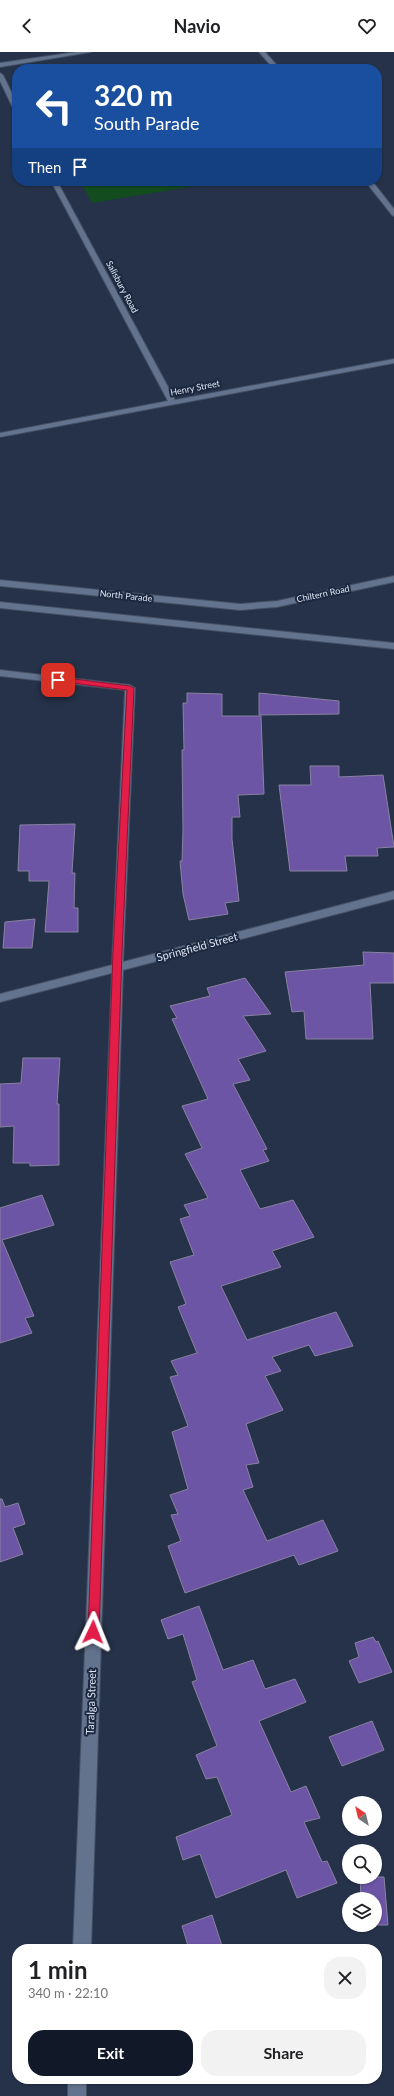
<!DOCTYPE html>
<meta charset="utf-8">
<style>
body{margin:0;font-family:Lato,sans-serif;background:#f2f2f2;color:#202124;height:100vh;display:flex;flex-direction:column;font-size:15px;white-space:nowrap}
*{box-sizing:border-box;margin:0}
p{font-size:13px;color:#757577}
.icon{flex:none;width:22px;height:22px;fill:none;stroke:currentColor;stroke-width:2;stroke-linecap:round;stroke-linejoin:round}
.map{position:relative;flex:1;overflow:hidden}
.panel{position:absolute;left:12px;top:1892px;width:370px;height:140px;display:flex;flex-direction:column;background:#fff;border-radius:16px;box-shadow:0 1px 3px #0004}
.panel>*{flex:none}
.banner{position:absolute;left:12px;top:12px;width:370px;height:122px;border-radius:16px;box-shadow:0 1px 3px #0004;background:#1a4fa0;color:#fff;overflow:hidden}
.needle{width:26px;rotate:325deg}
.controls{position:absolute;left:342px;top:1744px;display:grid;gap:8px}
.controls a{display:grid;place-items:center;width:40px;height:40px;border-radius:50%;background:#fff;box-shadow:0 1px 3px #0004;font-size:20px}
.pin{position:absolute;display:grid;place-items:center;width:34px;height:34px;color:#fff;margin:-17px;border-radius:8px;box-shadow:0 2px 6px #0006}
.me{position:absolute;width:44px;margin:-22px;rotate:2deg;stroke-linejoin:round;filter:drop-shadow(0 0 3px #0008)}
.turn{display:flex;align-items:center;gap:14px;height:84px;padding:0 16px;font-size:18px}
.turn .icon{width:52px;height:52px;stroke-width:2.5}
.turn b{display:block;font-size:28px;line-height:34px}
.then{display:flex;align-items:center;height:38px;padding:0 16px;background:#0003;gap:8px;font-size:15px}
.round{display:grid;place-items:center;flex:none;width:42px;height:42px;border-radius:16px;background:#f2f2f2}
.headline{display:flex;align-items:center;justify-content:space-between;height:68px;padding:0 16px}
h1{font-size:24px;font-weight:700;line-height:30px}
.action{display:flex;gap:8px;margin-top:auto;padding:8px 16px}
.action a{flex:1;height:46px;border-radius:16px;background:#111827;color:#fff;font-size:16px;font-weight:700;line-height:46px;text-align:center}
.action a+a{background:#f2f2f2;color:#202124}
header{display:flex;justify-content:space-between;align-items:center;height:52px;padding:0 16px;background:#fff;font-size:18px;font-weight:700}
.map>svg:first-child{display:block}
.green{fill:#124c1f}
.building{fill:#6d55a6;stroke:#8982a0}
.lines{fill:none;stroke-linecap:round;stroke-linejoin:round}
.minor-casing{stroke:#444e62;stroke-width:2}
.minor{fill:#63728d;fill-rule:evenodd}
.route{fill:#e11d48;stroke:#92132f}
.labels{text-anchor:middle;stroke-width:4;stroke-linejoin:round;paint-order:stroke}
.far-street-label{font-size:9px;fill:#dde5f5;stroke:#1c283f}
.street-label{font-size:11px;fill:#dde5f5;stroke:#1c283f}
</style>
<header><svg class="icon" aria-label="back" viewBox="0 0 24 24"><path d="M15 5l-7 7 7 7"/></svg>Navio<svg class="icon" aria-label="heart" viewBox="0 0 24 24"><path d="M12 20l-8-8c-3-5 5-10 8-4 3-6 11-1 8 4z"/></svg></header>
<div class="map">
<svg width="394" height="2044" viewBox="0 0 394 2044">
<rect width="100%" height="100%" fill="#253249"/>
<polygon class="green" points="80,129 212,129 213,131 92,151"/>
<g class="building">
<polygon points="187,641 222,642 222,664 261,664 264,742 238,743 240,765 232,765 232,787 239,849 225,851 228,862 189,868 183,842 180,809 182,809 183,778 182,698 184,698 183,651 187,651"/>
<polygon points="259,641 339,649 339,662 259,663"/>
<polygon points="310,714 339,714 339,725 383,723 394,795 377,796 378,804 345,804 347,819 290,819 279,733 311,733"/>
<polygon points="75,772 72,821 75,821 74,856 78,856 78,880 45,880 49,829 29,829 29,819 18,819 20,773"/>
<polygon points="35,867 32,896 3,896 5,870"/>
<polygon points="363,900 394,901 394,931 370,931 373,987 306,987 304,959 292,960 285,920 364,913"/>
<polygon points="245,926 271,962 243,964 266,999 238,1007 250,1028 233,1032 267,1097 263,1098 269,1109 240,1118 260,1157 293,1148 314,1185 272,1199 281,1215 221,1234 247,1288 336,1260 353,1294 315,1304 309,1293 272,1305 281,1319 265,1324 283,1358 246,1372 259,1411 246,1413 253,1435 243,1438 267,1489 323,1468 338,1499 299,1513 294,1503 185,1541 168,1494 181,1489 171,1463 178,1462 170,1443 188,1437 172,1380 188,1374 170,1325 178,1323 171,1309 197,1301 178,1255 186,1252 170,1210 194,1203 180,1167 190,1164 184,1153 208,1146 185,1102 202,1096 182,1054 208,1047 172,967 177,966 170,954 210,944 207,936"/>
<polygon points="23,1006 60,1006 57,1052 59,1052 59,1113 30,1114 30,1111 13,1111 14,1074 0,1075 0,1032 21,1031"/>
<polygon points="42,1143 54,1173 2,1188 34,1264 25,1266 32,1281 0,1291 0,1156"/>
<polygon points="0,1447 2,1447 5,1455 18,1451 25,1472 13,1476 23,1502 0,1510"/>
<polygon points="199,1554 223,1618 253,1608 265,1637 295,1627 306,1650 259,1669 291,1740 306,1734 320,1766 304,1770 322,1810 327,1809 337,1831 297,1846 286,1818 216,1846 200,1802 183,1808 176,1785 232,1763 217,1725 206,1727 196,1703 217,1694 192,1630 197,1628 183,1582 168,1587 161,1568"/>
<polygon points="373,1585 376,1590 378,1589 392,1620 359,1631 349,1609 359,1605 355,1591"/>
<polygon points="372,1669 384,1698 342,1714 329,1685"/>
<polygon points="360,1825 384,1825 388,1873 363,1873 375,1873 375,1847 361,1847"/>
<polygon points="212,1863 223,1897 189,1897 182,1874"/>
</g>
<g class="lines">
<g class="minor-casing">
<g id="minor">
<polygon points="76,0 91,0 0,15 0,11"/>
<polygon points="259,0 265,0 280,17 274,17"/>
<polygon points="0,21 3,23 17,52 17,60 14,58 0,29"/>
<polygon points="51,129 57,129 175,348 394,307 394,311 0,385 0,381 168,349"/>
<polygon points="365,129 372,129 394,157 394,164 392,163"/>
<polygon points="394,524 394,530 277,555 240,558 0,534 0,528 240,552 277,549"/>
<polygon points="0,550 394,591 394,597 0,556"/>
<polygon points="0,618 130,633 135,636 123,910 394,839 394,847 123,918 91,1897 73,1897 112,921 0,950 0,942 112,913 125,638 0,624"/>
<rect x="68" y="2027" width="18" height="17"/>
</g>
</g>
<use href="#minor" class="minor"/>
</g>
<polygon class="route" points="58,625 130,634 134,636 122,900 99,1580 97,1584 93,1585 89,1584 88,1580 113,900 127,638 55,629 55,626"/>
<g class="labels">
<g class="far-street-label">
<text transform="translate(122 235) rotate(62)" y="3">Salisbury Road</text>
<text transform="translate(195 336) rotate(-11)" y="3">Henry Street</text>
<text transform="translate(323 542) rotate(-12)" y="3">Chiltern Road</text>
<text transform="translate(126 544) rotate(6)" y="3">North Parade</text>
</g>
<g class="street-label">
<text transform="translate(197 895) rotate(-15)" y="4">Springfield Street</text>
<text transform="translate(91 1650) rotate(-88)" y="4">Taralga Street</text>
</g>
</g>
</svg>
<div class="controls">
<a><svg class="needle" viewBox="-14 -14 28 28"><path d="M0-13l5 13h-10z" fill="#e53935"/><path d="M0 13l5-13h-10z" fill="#757577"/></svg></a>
<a><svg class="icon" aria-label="search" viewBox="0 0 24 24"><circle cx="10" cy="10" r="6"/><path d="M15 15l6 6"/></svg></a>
<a><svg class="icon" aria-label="layers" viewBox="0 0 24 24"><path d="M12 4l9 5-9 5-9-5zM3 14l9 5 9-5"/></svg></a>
</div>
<div class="pin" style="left:58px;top:628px;background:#d93025"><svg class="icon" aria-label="arrive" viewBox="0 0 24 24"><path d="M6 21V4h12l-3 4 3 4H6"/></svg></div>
<svg class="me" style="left:93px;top:1580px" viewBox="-20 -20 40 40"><path d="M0-17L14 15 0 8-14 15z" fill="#e11d48" stroke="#fff" stroke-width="4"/></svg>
<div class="banner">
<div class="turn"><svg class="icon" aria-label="left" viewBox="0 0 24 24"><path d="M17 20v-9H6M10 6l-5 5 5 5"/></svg><div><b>320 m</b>South Parade</div></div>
<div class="then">Then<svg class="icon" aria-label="arrive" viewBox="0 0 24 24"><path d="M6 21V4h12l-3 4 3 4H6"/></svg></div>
</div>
<section class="panel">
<div class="headline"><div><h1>1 min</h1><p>340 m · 22:10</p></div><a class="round"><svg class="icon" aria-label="close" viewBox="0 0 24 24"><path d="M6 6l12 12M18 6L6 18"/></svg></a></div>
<div class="action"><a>Exit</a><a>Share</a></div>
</section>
</div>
